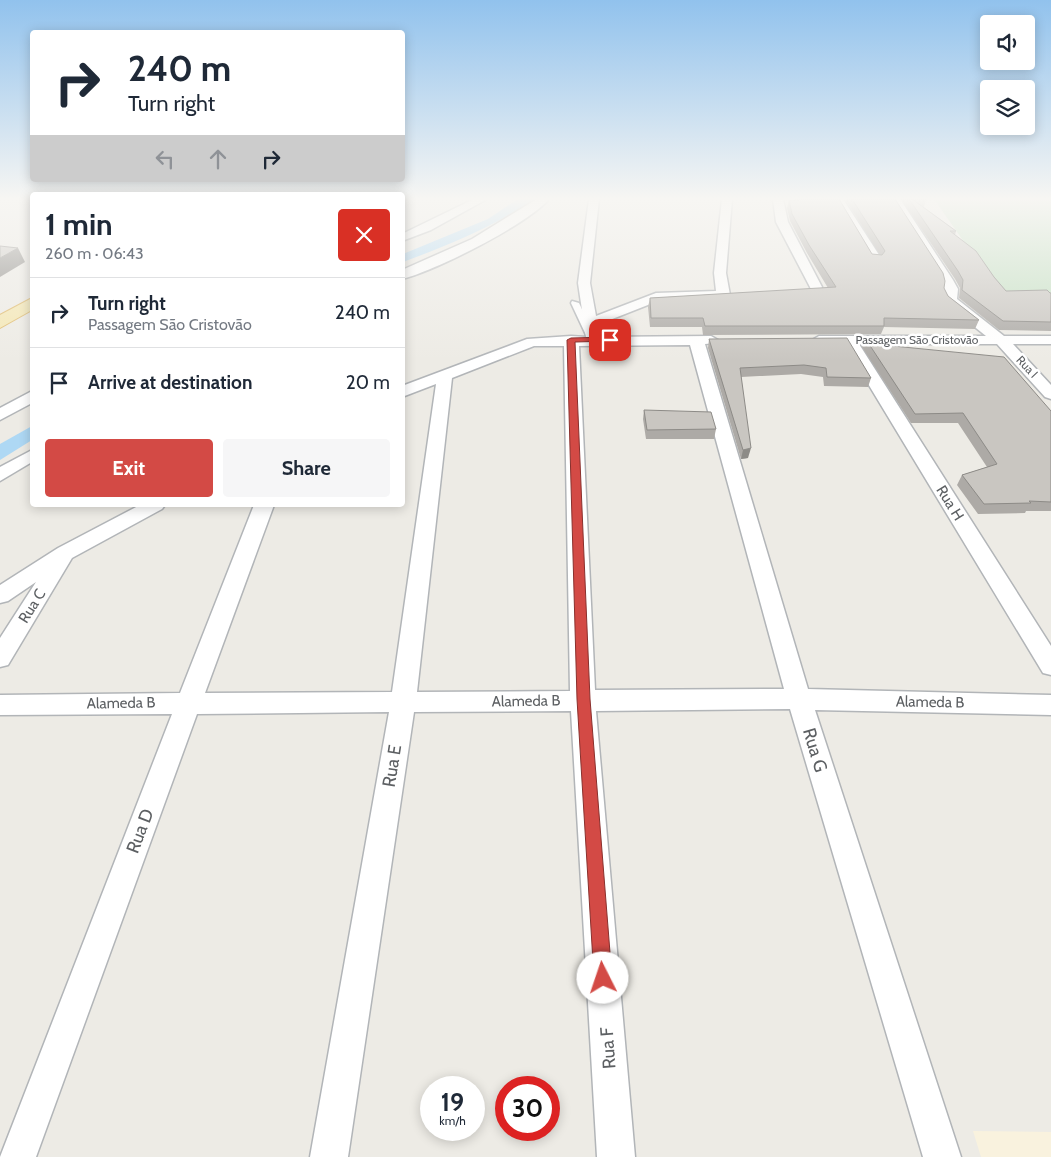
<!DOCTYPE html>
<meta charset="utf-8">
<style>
body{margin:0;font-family:Cabin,sans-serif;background:#f6f6f7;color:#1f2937;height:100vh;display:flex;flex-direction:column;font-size:19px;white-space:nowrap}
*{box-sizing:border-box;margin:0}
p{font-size:16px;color:#747a83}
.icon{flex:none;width:28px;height:28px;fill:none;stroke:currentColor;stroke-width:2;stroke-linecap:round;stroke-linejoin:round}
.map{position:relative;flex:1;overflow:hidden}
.sheet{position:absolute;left:30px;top:192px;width:375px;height:315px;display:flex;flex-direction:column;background:#fff;border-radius:5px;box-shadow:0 2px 12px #0003}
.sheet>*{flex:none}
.top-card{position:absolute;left:30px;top:30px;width:375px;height:152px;border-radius:5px;box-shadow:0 2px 12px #0003;background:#fff;color:#1f2937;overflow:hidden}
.tools{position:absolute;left:980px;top:15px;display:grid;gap:10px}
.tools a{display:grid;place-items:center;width:55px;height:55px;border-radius:5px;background:#fff;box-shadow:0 2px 12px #0003;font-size:25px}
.speed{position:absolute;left:420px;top:1076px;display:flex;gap:10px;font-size:25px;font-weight:700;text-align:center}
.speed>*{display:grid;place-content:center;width:65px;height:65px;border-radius:50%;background:#fff;box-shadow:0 2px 12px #0003;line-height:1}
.speed small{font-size:12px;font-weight:400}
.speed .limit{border:8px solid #d22;background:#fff;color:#111}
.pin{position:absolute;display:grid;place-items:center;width:42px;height:42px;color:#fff;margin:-21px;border-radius:10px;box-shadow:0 2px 8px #0006}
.me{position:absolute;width:55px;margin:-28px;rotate:356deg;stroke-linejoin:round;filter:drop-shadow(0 0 4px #0008)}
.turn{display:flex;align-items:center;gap:18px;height:105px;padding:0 15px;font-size:22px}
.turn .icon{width:65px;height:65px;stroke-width:2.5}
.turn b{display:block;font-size:35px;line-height:42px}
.lanes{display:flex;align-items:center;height:48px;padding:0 15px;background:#0003;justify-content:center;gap:25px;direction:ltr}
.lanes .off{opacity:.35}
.round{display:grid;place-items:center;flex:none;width:52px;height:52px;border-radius:5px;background:#f6f6f7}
.summary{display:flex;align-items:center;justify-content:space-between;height:85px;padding:0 15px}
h1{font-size:30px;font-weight:700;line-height:38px}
.cta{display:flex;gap:10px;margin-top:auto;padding:10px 15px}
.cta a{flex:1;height:58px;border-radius:5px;background:#d34a45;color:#fff;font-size:20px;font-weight:700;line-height:58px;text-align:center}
.cta a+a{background:#f6f6f7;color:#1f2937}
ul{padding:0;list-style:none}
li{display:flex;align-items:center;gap:15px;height:70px;padding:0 15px;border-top:1px solid #e0e1e3}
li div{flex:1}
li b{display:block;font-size:19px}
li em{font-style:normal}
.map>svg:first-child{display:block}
.commercial{fill:#f9f2de}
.green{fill:#c6e1c5}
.water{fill:#aed8f4}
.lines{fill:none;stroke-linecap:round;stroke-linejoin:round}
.lane-casing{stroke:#b2b5b8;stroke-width:3}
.street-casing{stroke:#b2b5b8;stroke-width:3}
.primary-casing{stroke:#dfba6c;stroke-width:2}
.lane{fill:#fff;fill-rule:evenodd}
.street{fill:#fff;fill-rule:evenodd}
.primary{fill:#f4e7b3;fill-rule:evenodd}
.wall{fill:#adaaa6}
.shaded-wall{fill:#8d8b87}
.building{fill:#c9c6c1;stroke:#8d8b87}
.route{fill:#d34a45;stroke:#89302d}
.labels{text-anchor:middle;stroke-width:5;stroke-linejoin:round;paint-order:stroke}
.far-street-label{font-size:12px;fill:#5d6063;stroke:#fff}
.street-label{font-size:15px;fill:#5d6063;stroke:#fff}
.near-street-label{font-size:18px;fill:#5d6063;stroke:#fff}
</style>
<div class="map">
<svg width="1051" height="1157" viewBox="0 0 1051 1157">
<rect width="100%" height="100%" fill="#edebe5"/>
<polygon class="commercial" points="973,1131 1051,1132 1051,1157 981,1157"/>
<polygon class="green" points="934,199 1051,199 1051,295 1001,295"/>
<g class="water">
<path d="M518,199H536C494,226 449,245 403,262V254L488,219Z"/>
<polygon points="32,426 32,440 0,460 0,444"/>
</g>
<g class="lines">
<g class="lane-casing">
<polygon id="lane" points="572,301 579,303 594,335 593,337 586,335 571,303"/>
</g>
<g class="street-casing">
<g id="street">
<polygon points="474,199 487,199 431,230 402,241 402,234"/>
<path d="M537,199H549C528,224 435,271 402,279V270L472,239Z"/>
<path d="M589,199H599L590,283L596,316L656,293L716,291L714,273L722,199H732L726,273L730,295L728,298L658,301L597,325L598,337L711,336L718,340L716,343L705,344L808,689L1051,695V715L815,710L961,1157H923L790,709L596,711L635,1157H597L571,711L414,712L348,1157H310L389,712L197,714L36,1157H0L172,714L0,715V695L180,693L254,505H274L205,693L392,692L436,384L402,397V386L527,339L571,336L586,337L578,283ZM690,345L784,689L595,690L579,346ZM534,346H564L570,691L417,692L452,378Z"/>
<polygon points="773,199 783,199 788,222 822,287 821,290 811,290 810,287 776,222"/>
<polygon points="833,199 843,199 881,258 879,261 871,261"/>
<polygon points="890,199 900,199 953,280 958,289 957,299 1004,336 1051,336 1051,344 1013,344 1051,385 1051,399 1045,397 997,344 859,344 1051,646 1051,675 1043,673 844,344 819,344 812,340 819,336 986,336 946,304 942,296 944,289 941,280"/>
<polygon points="32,391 32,403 0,420 0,408"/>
<polygon points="32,450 32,462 0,481 0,467"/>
<polygon points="140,505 165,505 162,509 72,558 8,665 0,667 0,638 36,582 8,601 0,603 0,585 58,548"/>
</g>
</g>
<g class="primary-casing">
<polygon id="primary" points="32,298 32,310 0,328 0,315"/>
</g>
<use href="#lane" class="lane"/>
<use href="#street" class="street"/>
<use href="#primary" class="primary"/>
</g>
<g class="wall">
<polygon points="794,199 839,199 872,254 880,255 845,199 895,199 948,296 979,320 975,329 884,327 881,334 703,335 702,327 650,327 648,307 650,298 828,288 807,253 790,221 787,208 789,200 795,201"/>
<polygon points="901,199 926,199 924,207 922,206 956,231 955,235 1006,291 1051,293 1051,331 999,330 959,298 960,288 955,279"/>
<polygon points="865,338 1051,411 1051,511 1026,511 1025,513 978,514 957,485 962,475 987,467 958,423 911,423 862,347"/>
<polygon points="709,339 871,378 868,387 824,386 823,377 801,374 741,377 748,458 741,459 708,348"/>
<polygon points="644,410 716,429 714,439 646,439 643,419"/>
</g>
<g class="shaded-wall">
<polygon points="18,248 25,262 0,277 0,258"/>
<polygon points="751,448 748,458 741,459 743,450"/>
</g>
<g class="building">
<polygon points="798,199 839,199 872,254 882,255 885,251 852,199 895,199 943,273 945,281 944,288 948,296 979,320 884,318 884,326 705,326 703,318 651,318 650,298 836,287 809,245 792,214 789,200 799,201"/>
<polygon points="909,199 912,199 956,231 950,231 976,251 994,277 1006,291 1047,290 1050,293 1051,293 1051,322 1003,321 962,290 963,280 958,271"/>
<polygon points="0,246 18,248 0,258"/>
<polygon points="847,338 871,378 827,377 826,368 804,365 740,368 751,448 743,450 709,339"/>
<polygon points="865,338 883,338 883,345 1004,357 1051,411 1051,502 1029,501 1031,503 984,504 962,475 997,464 963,413 915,414"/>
<polygon points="644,410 711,412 716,429 647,430"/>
</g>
<linearGradient id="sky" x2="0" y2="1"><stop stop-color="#91c2ed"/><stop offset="0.55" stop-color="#f7f6f3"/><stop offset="1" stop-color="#f7f6f3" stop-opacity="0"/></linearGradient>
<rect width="1051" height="361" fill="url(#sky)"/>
<polygon class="route" points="610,337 612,338 612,341 575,342 590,699 612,978 609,984 603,987 597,984 594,978 577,699 567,340 571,338"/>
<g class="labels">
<g class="far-street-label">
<text x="917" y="344">Passagem São Cristovão</text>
<text transform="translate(1027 367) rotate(47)" y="4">Rua I</text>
</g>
<g class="street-label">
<text transform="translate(950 503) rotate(58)" y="5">Rua H</text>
<text transform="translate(32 606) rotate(-58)" y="5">Rua C</text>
<text transform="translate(526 701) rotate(-1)" y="5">Alameda B</text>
<text transform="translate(930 702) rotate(1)" y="5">Alameda B</text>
<text transform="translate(121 703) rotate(-1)" y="5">Alameda B</text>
</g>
<g class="near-street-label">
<text transform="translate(815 750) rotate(73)" y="6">Rua G</text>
<text transform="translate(392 766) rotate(-81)" y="6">Rua E</text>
<text transform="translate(140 831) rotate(-69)" y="6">Rua D</text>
<text transform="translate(608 1048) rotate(-94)" y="6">Rua F</text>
</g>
</g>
</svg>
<div class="tools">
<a><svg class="icon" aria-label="sound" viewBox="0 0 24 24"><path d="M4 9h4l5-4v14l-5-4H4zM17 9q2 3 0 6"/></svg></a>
<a><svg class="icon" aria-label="layers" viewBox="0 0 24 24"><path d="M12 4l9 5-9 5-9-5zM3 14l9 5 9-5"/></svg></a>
</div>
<div class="speed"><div>19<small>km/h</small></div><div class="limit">30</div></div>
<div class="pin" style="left:610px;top:340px;background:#d93025"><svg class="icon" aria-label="arrive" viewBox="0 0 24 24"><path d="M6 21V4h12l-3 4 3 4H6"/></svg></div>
<svg class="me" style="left:603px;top:978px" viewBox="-20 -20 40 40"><circle r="19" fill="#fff"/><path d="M0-13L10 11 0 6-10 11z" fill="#d34a45"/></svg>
<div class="top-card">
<div class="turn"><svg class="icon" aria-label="right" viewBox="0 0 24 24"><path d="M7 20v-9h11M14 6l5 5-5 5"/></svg><div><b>240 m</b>Turn right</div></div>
<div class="lanes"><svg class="icon off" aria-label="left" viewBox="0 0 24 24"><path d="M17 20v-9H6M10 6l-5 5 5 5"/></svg><svg class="icon off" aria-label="ahead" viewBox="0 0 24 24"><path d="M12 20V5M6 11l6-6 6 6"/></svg><svg class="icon" aria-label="right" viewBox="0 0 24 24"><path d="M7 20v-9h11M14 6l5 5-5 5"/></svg></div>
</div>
<section class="sheet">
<div class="summary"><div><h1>1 min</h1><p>260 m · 06:43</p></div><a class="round" style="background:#d93025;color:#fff"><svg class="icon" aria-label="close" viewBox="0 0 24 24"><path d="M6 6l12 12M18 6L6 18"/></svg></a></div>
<ul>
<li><svg class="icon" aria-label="right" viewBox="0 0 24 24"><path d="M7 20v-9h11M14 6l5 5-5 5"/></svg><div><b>Turn right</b><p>Passagem São Cristovão</p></div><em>240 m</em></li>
<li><svg class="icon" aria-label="arrive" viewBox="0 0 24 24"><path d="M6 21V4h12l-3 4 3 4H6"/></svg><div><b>Arrive at destination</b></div><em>20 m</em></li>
</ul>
<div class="cta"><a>Exit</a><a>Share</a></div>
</section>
</div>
